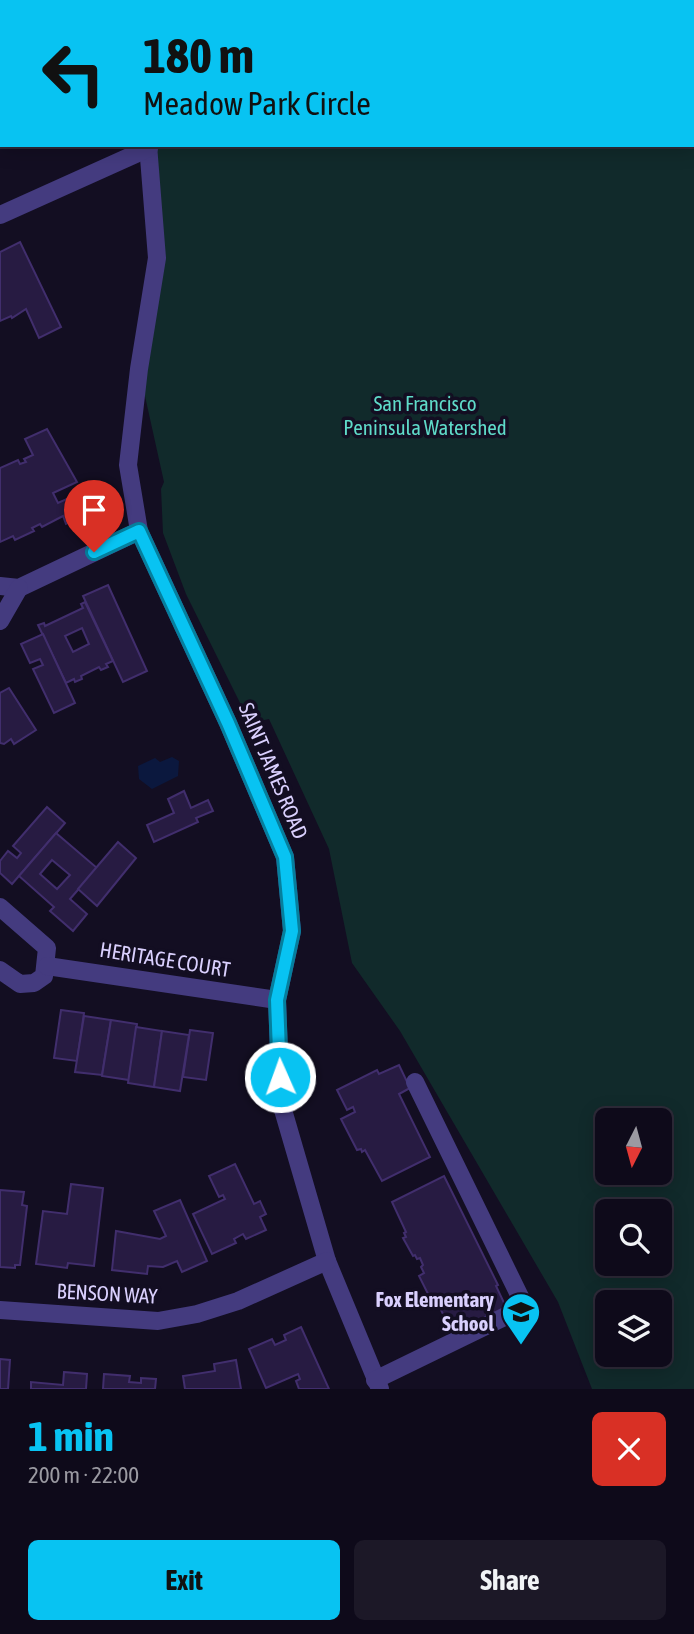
<!DOCTYPE html>
<meta charset="utf-8">
<style>
body{margin:0;font-family:"Asap Condensed",sans-serif;background:#1c1827;color:#f1f3f6;height:100vh;display:flex;flex-direction:column;font-size:26px;white-space:nowrap}
*{box-sizing:border-box;margin:0}
p{font-size:23px;color:#9b9aa2}
.icon{flex:none;width:38px;height:38px;fill:none;stroke:currentColor;stroke-width:2;stroke-linecap:round;stroke-linejoin:round}
.map{position:relative;height:1389px;overflow:hidden}
.details{display:flex;flex-direction:column;background:#0e0a1a;flex:1}
.details>*{flex:none}
.guide{position:absolute;left:0px;top:0px;width:695px;height:147px;box-shadow:0 4px 18px #0003,0 0 0 2px #2e2b39;background:#08c3f2;color:#111;overflow:hidden}
.needle{width:46px;rotate:186deg}
.fabs{position:absolute;left:595px;top:1108px;display:grid;gap:14px}
.fabs a{display:grid;place-items:center;width:77px;height:77px;border-radius:10px;background:#0e0a1a;box-shadow:0 4px 18px #0003,0 0 0 2px #2e2b39;font-size:35px}
.pin{position:absolute;display:grid;place-items:center;width:60px;height:60px;color:#fff;margin:-72px -30px;border-radius:50% 50% 50% 0;rotate:-45deg;box-shadow:0 0 7px #0007}
.pin .icon{rotate:45deg}
.me{position:absolute;width:77px;margin:-38px;rotate:358deg;stroke-linejoin:round;filter:drop-shadow(0 0 5px #0008)}
.turn{display:flex;align-items:center;gap:24px;height:147px;padding:0 28px;font-size:32px}
.turn .icon{width:91px;height:91px;stroke-width:2.5}
.turn b{display:block;font-size:49px;line-height:60px}
.round{display:grid;place-items:center;flex:none;width:74px;height:74px;border-radius:10px;background:#1c1827}
.overview{display:flex;align-items:center;justify-content:space-between;height:119px;padding:0 28px}
h1{font-size:42px;font-weight:700;line-height:52px;color:#08c3f2}
.button{display:flex;gap:14px;margin-top:auto;padding:14px 28px}
.button a{flex:1;height:80px;border-radius:10px;background:#08c3f2;color:#111;font-size:28px;font-weight:700;line-height:80px;text-align:center}
.button a+a{background:#1c1827;color:#f1f3f6}
.map>svg:first-child{display:block}
.green{fill:#112a2b;fill-rule:evenodd}
.water{fill:#0b183e}
.building{fill:#271b42;stroke:#412e6d;stroke-width:2;fill-rule:evenodd}
.lines{fill:none;stroke-linecap:round;stroke-linejoin:round}
.minor{stroke:#443b7f;stroke-width:18}
.route-casing{stroke:#057f9d;stroke-width:18}
.route{stroke:#08c3f2;stroke-width:12}
.labels{text-anchor:middle;stroke-width:7;stroke-linejoin:round;paint-order:stroke}
.park-label{font-size:21px;fill:#5fdbc9;stroke:#130e22}
.street-label{font-size:21px;fill:#dad0fe;stroke:#130e22}
.poi-label{font-size:21px;font-weight:bold;fill:#dad0fe;stroke:#130e22;text-anchor:end}
</style>
<div class="map">
<svg width="694" height="1389" viewBox="0 0 694 1389">
<rect width="100%" height="100%" fill="#130e22"/>
<path class="green" d="M112,0H694V1389H592L558,1302L400,1031L352,963L329,849L269,719L250,723L186,594L163,533L161,489L164,482L139,369L157,258L148,145H693V2ZM607,1120H660V1172H607ZM607,1211H660V1264H607ZM607,1302H660V1354H607Z"/>
<polygon class="water" points="172,757 179,761 178,776 152,789 139,779 138,766 155,758 160,762"/>
<g class="building">
<polygon points="20,242 61,327 39,338 26,309 12,318 11,316 0,321 0,252"/>
<polygon points="47,429 77,482 53,493 58,503 78,494 87,514 66,524 63,516 42,527 40,524 32,528 34,531 15,540 13,536 0,542 0,468 18,460 20,464 26,462 24,459 33,455 25,439"/>
<polygon points="108,585 147,671 123,682 83,596"/>
<path d="M85,602L113,661L106,664L108,667L101,670L99,667L81,676L82,679L75,682L74,679L66,683L38,625L44,623L45,626L83,608L81,604ZM82,628L89,644L73,652L65,636Z"/>
<polygon points="43,634 75,703 54,713 33,669 43,665 40,659 30,663 21,644"/>
<polygon points="9,688 36,730 14,744 11,739 4,744 0,743 0,693"/>
<polygon points="184,791 191,808 208,800 213,811 196,818 198,822 154,842 147,825 174,813 168,799"/>
<polygon points="47,807 65,823 12,884 0,873 0,861 8,851 17,858 21,853 13,846"/>
<path d="M56,833L97,868L70,899L87,914L73,931L50,911L54,907L19,876ZM52,860L70,875L57,889L40,874Z"/>
<polygon points="118,842 136,858 97,906 78,889"/>
<polygon points="61,1010 84,1013 77,1061 54,1058"/>
<polygon points="84,1016 111,1020 102,1075 75,1072"/>
<polygon points="111,1020 137,1024 129,1080 102,1076"/>
<polygon points="136,1027 162,1031 154,1087 128,1083"/>
<polygon points="190,1030 213,1033 206,1080 183,1077"/>
<polygon points="162,1031 189,1035 180,1091 154,1087"/>
<polygon points="399,1065 410,1088 399,1094 430,1157 382,1181 365,1150 362,1152 361,1149 357,1150 341,1119 355,1112 353,1107 347,1110 337,1090 377,1070 379,1074"/>
<polygon points="235,1164 254,1204 260,1201 266,1214 260,1217 266,1230 246,1239 243,1234 234,1239 236,1243 212,1254 193,1214 225,1199 223,1195 219,1197 209,1176"/>
<polygon points="444,1176 498,1285 496,1286 506,1307 452,1333 448,1324 444,1326 441,1320 445,1318 435,1298 431,1300 419,1276 424,1273 421,1267 423,1265 420,1258 417,1259 415,1255 413,1256 403,1238 406,1237 404,1233 406,1232 392,1202"/>
<polygon points="71,1184 103,1188 94,1266 68,1263 67,1268 36,1264 43,1211 67,1214"/>
<polygon points="0,1190 24,1192 22,1205 27,1206 20,1265 15,1265 15,1268 0,1267"/>
<polygon points="180,1200 207,1261 182,1272 177,1261 163,1267 148,1266 147,1274 112,1270 116,1231 160,1239 166,1236 154,1211"/>
<polygon points="301,1327 329,1389 299,1389 296,1381 300,1379 298,1374 266,1388 249,1349 272,1339 275,1345 286,1340 284,1335"/>
<polygon points="0,1359 10,1360 8,1389 0,1389"/>
<polygon points="236,1360 241,1389 185,1389 183,1376 215,1371 214,1364"/>
<polygon points="64,1372 87,1374 86,1389 31,1389 31,1382 63,1385"/>
<polygon points="104,1374 130,1376 129,1382 141,1383 141,1378 156,1379 155,1389 103,1389"/>
</g>
<g class="lines">
<g class="minor">
<polyline points="112,0 112,2"/>
<polyline points="148,145 157,258 139,369 128,465 139,531 228,723 285,857 292,931 277,1000 281,1103 327,1261 380,1389"/>
<polyline points="0,215 149,148"/>
<polyline points="0,586 19,588 139,531"/>
<polyline points="0,621 19,588"/>
<polyline points="0,907 47,948 44,976 34,983 20,984 0,970"/>
<polyline points="47,966 277,1000"/>
<polyline points="0,1310 158,1321 197,1314 238,1301 327,1261"/>
<polyline points="375,1380 525,1307 415,1082"/>
</g>
</g>
<g class="lines">
<g class="route-casing">
<polyline id="route" points="94,552 139,531 228,723 285,857 292,931 277,1000 280,1077"/>
</g>
<use href="#route" class="route"/>
</g>
<defs>
<g id="school-pin" transform="scale(2.0125)"><path d="M0 17L-7.5 6A9.5 9.5 0 1 1 7.5 6Z" fill="#08c3f2" stroke="#130e22"/><path d="M0-5L7-2L0 1L-7-2ZM-4 1L0 2.5L4 1V4Q0 6-4 4Z" fill="#111"/></g>
</defs>
<g fill-rule="evenodd">
<use href="#school-pin" x="521" y="1312"/>
</g>
<g class="labels">
<g class="park-label">
<text x="425" y="411">San Francisco<tspan x="425" dy="24">Peninsula Watershed</tspan></text>
</g>
<g class="street-label">
<text transform="translate(273 771) rotate(67)" y="7">SAINT JAMES ROAD</text>
<text transform="translate(165 960) rotate(9)" y="7">HERITAGE COURT</text>
<text transform="translate(107 1294) rotate(3)" y="7">BENSON WAY</text>
</g>
<g class="poi-label">
<text x="494" y="1307">Fox Elementary<tspan x="494" dy="24">School</tspan></text>
</g>
</g>
</svg>
<div class="fabs">
<a><svg class="needle" viewBox="-14 -14 28 28"><path d="M0-13l5 13h-10z" fill="#e53935"/><path d="M0 13l5-13h-10z" fill="#9b9aa2"/></svg></a>
<a><svg class="icon" aria-label="search" viewBox="0 0 24 24"><circle cx="10" cy="10" r="6"/><path d="M15 15l6 6"/></svg></a>
<a><svg class="icon" aria-label="layers" viewBox="0 0 24 24"><path d="M12 4l9 5-9 5-9-5zM3 14l9 5 9-5"/></svg></a>
</div>
<div class="pin" style="left:94px;top:552px;background:#d93025"><svg class="icon" aria-label="arrive" viewBox="0 0 24 24"><path d="M6 21V4h12l-3 4 3 4H6"/></svg></div>
<svg class="me" style="left:280px;top:1077px" viewBox="-20 -20 40 40"><circle r="17" fill="#08c3f2" stroke="#fff" stroke-width="3"/><path d="M0-11L8 9 0 5-8 9z" fill="#fff"/></svg>
<div class="guide">
<div class="turn"><svg class="icon" aria-label="left" viewBox="0 0 24 24"><path d="M17 20v-9H6M10 6l-5 5 5 5"/></svg><div><b>180 m</b>Meadow Park Circle</div></div>
</div>
</div>
<section class="details">
<div class="overview"><div><h1>1 min</h1><p>200 m · 22:00</p></div><a class="round" style="background:#d93025;color:#fff"><svg class="icon" aria-label="close" viewBox="0 0 24 24"><path d="M6 6l12 12M18 6L6 18"/></svg></a></div>
<div class="button"><a>Exit</a><a>Share</a></div>
</section>
